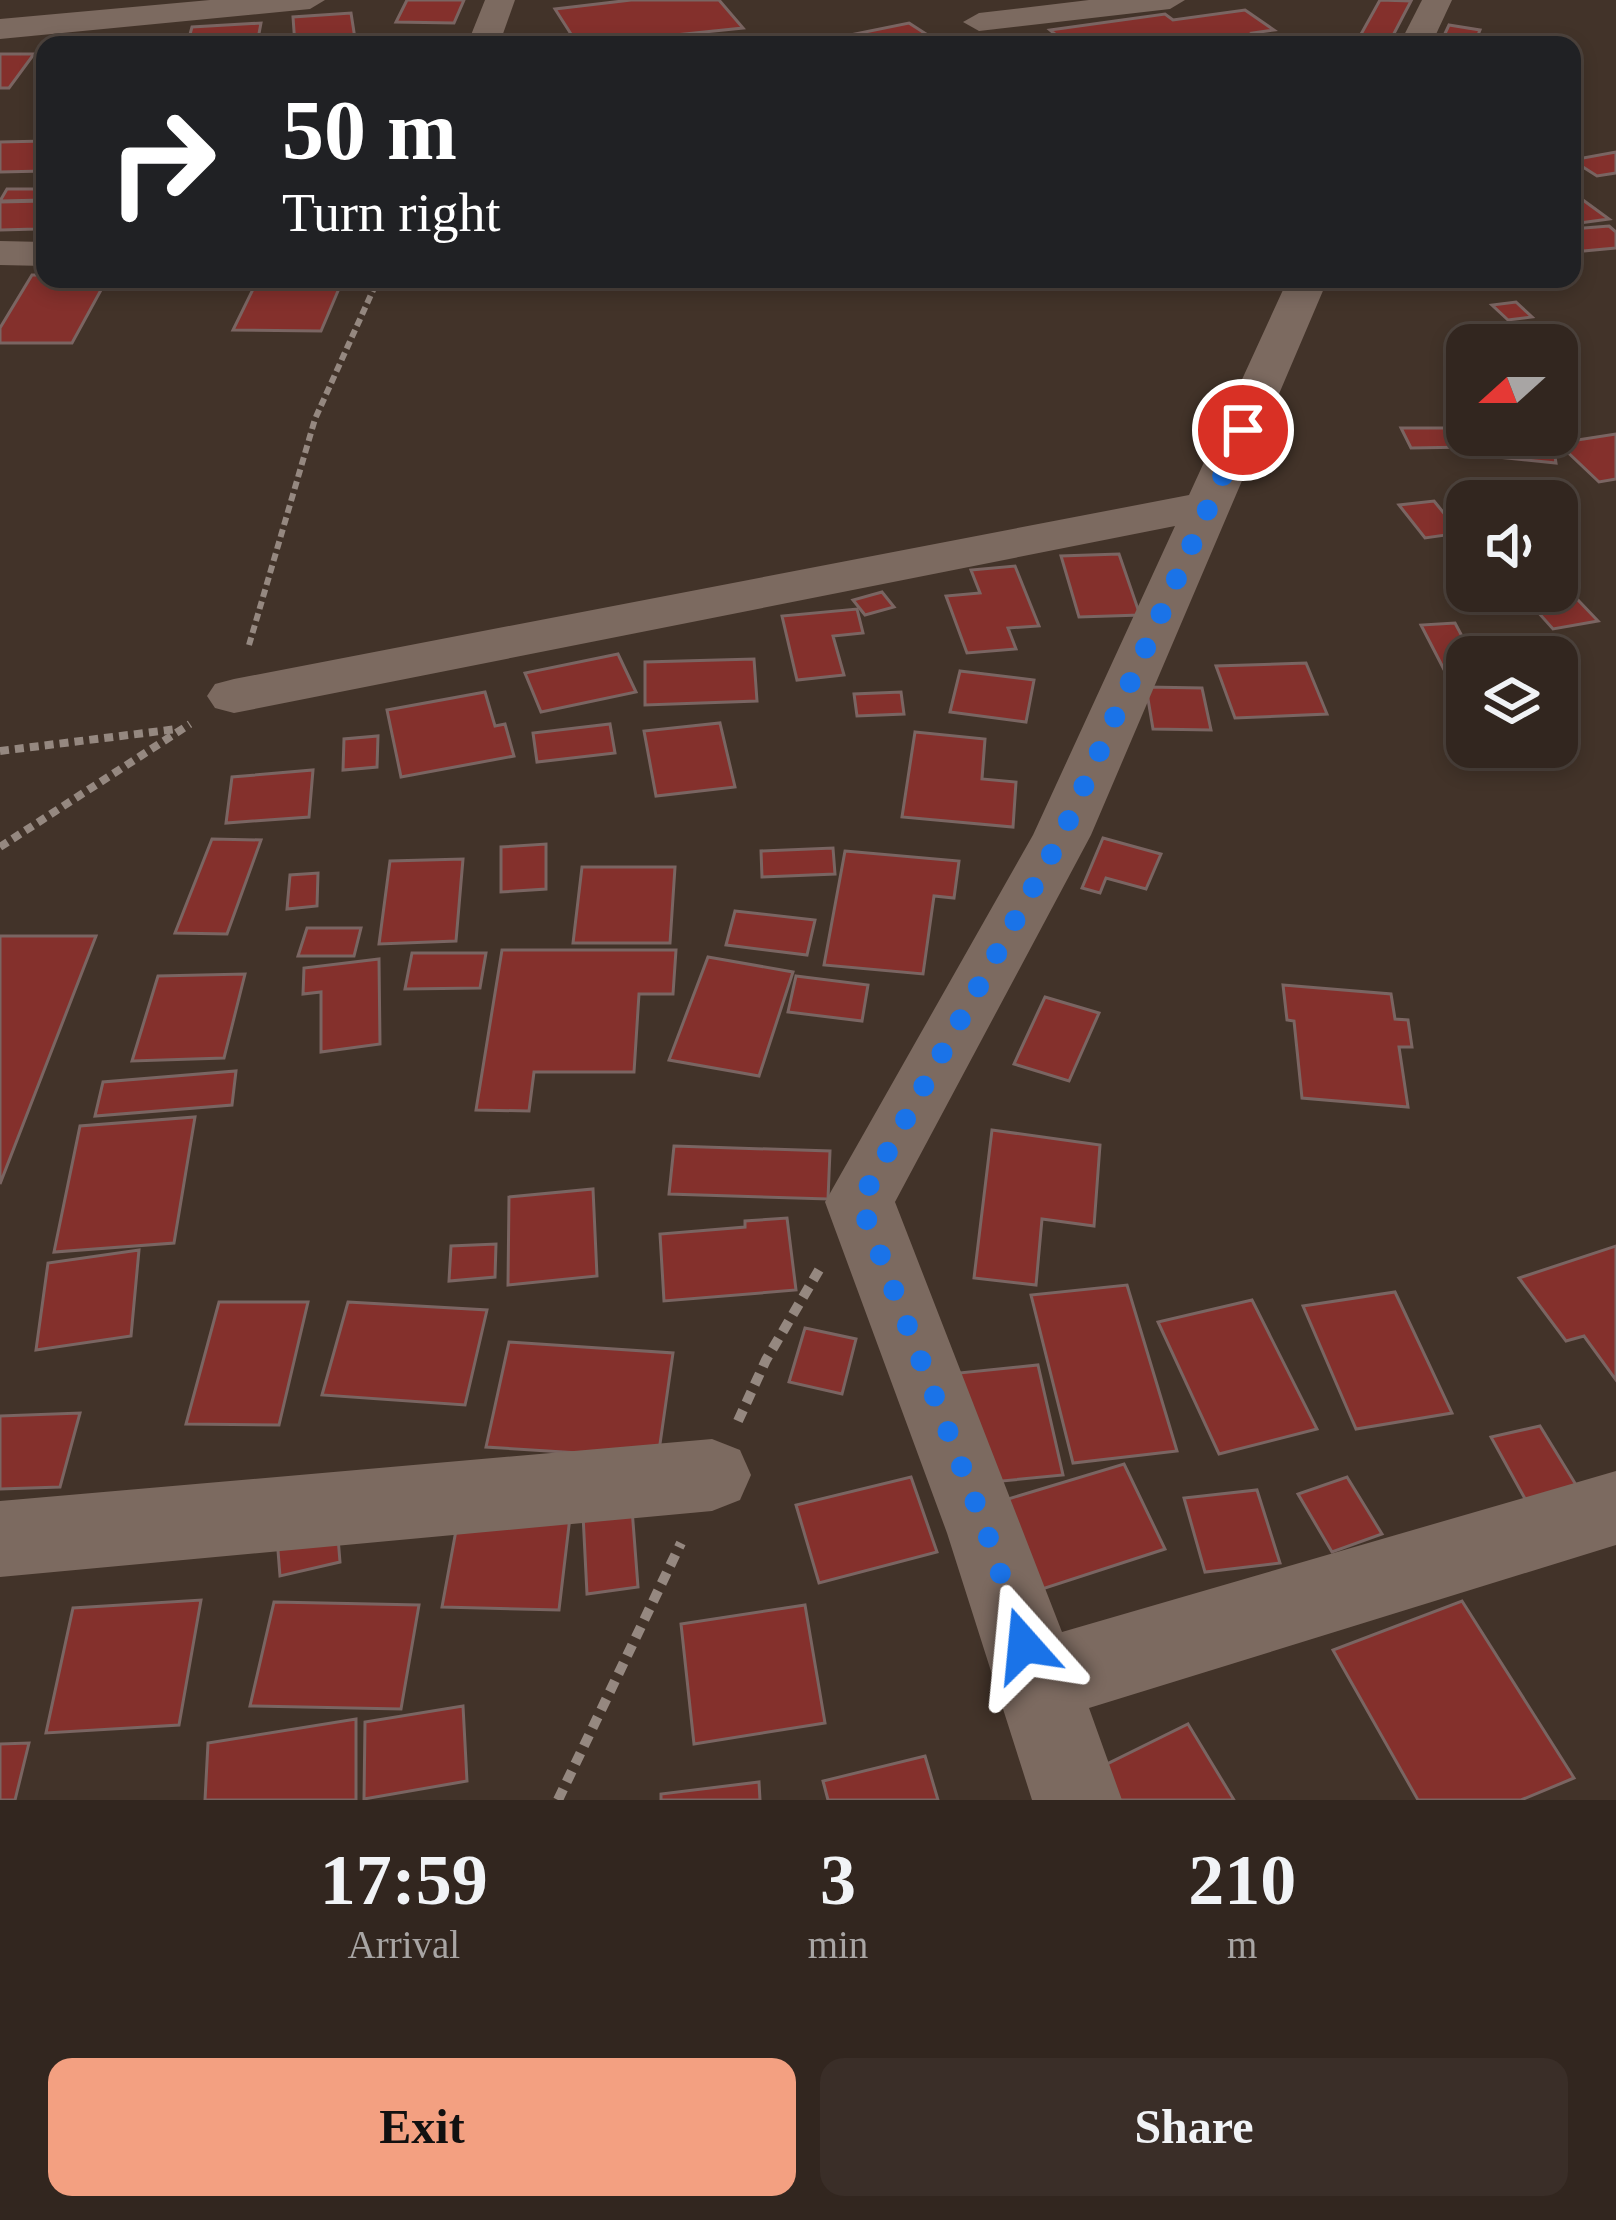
<!DOCTYPE html>
<style>
body{margin:0;font-family:Georgia,serif;background:#3a2e28;color:#f1f3f6;height:100vh;display:flex;flex-direction:column;font-size:45px;white-space:nowrap}
*{box-sizing:border-box;margin:0}
p{font-size:39px;color:#a8a5a4}
.icon{flex:none;width:66px;height:66px;fill:none;stroke:currentColor;stroke-width:2;stroke-linecap:round;stroke-linejoin:round}
.map{position:relative;height:1800px;overflow:hidden}
.drawer{display:flex;flex-direction:column;background:#32261f;flex:1}
.drawer>*{flex:none}
.banner{position:absolute;left:36px;top:36px;width:1545px;height:252px;border-radius:24px;box-shadow:0 6px 18px #0003,0 0 0 3px #4d433d;background:#202124;color:#fff;overflow:hidden}
.needle{width:78px;rotate:249deg}
.tools{position:absolute;left:1446px;top:324px;display:grid;gap:24px}
.tools a{display:grid;place-items:center;width:132px;height:132px;border-radius:24px;background:#32261f;box-shadow:0 6px 18px #0003,0 0 0 3px #4d433d;font-size:60px}
.pin{position:absolute;display:grid;place-items:center;width:102px;height:102px;color:#fff;margin:-51px;border:6px solid #fff;border-radius:50%;box-shadow:0 3px 12px #0007}
.me{position:absolute;width:132px;margin:-66px;rotate:342deg;stroke-linejoin:round;filter:drop-shadow(0 0 9px #0008)}
.turn{display:flex;align-items:center;gap:42px;height:252px;padding:0 48px;font-size:54px}
.turn .icon{width:156px;height:156px;stroke-width:2.5}
.turn b{display:block;font-size:84px;line-height:102px}
.eta{display:flex;justify-content:space-evenly;align-items:center;height:204px;text-align:center}
.eta b{font-size:72px;font-weight:700;line-height:84px}
.primary-button{display:flex;gap:24px;margin-top:auto;padding:24px 48px}
.primary-button a{flex:1;height:138px;border-radius:24px;background:#f3a081;color:#111;font-size:48px;font-weight:700;line-height:138px;text-align:center}
.primary-button a+a{background:#3a2e28;color:#f1f3f6}
.map>svg:first-child{display:block}
.building{fill:#84302c;stroke:#7a6562;stroke-width:3}
.lines{fill:none;stroke-linecap:round;stroke-linejoin:round}
.path-far3{stroke:#958880;stroke-width:4.5;stroke-dasharray:6 3;stroke-linecap:butt}
.path-far2{stroke:#958880;stroke-width:6;stroke-dasharray:8 4.5;stroke-linecap:butt}
.path-far1{stroke:#958880;stroke-width:8;stroke-dasharray:9 6;stroke-linecap:butt}
.path{stroke:#958880;stroke-width:10;stroke-dasharray:12 8;stroke-linecap:butt}
.minor{fill:#7c6a60;fill-rule:evenodd}
.route{stroke:#1a73e8;stroke-width:21;stroke-dasharray:0 37.8}
</style>
<div class="map">
<svg width="1616" height="1800" viewBox="0 0 1616 1800">
<rect width="100%" height="100%" fill="#423329"/>
<g class="building">
<polygon points="407,0 464,0 454,23 396,22"/>
<polygon points="631,0 719,0 743,28 578,45 555,9"/>
<polygon points="1380,0 1411,1 1388,45 1355,45"/>
<polygon points="1245,10 1274,30 1253,33 1270,45 1068,45 1050,30 1165,14 1173,20"/>
<polygon points="351,13 356,45 295,45 293,17"/>
<polygon points="261,23 257,44 187,45 192,27"/>
<polygon points="909,23 943,45 801,45"/>
<polygon points="1449,25 1480,30 1474,45 1441,42"/>
<polygon points="0,54 34,54 9,88 0,88"/>
<polygon points="45,141 44,171 0,172 0,142"/>
<polygon points="1616,152 1616,173 1597,176 1572,160"/>
<polygon points="7,189 45,189 45,200 0,201"/>
<polygon points="1572,192 1609,219 1572,224"/>
<polygon points="45,201 36,229 0,230 0,202"/>
<polygon points="1609,226 1616,232 1616,248 1572,252 1572,229"/>
<polygon points="32,275 45,275 45,279 107,279 72,343 0,343 0,328"/>
<polygon points="258,279 343,279 321,331 233,330"/>
<polygon points="1516,302 1532,317 1508,320 1492,305"/>
<polygon points="1401,428 1457,428 1468,447 1411,448"/>
<polygon points="1616,434 1616,479 1599,482 1558,443"/>
<polygon points="1494,438 1553,444 1556,463 1496,457"/>
<polygon points="1434,501 1460,533 1425,538 1399,505"/>
<polygon points="1119,554 1140,615 1079,617 1061,556"/>
<polygon points="1015,566 1039,626 1008,628 1016,649 967,653 946,596 980,593 971,570"/>
<polygon points="1557,578 1598,621 1553,629 1519,591 1557,591"/>
<polygon points="882,592 894,607 865,615 853,600"/>
<polygon points="857,609 863,633 833,636 844,675 797,680 782,616"/>
<polygon points="1455,623 1473,657 1467,657 1467,714 1421,625"/>
<polygon points="618,654 636,692 541,712 525,673"/>
<polygon points="754,659 757,701 645,705 645,662"/>
<polygon points="1306,663 1327,714 1235,718 1216,666"/>
<polygon points="960,671 1034,680 1026,722 950,712"/>
<polygon points="1146,687 1202,688 1211,730 1153,729"/>
<polygon points="485,692 495,726 505,724 514,756 401,777 387,710"/>
<polygon points="901,692 904,714 857,716 854,694"/>
<polygon points="720,723 735,787 656,796 644,731"/>
<polygon points="610,724 615,753 537,762 533,733"/>
<polygon points="915,732 985,739 982,779 1016,782 1013,827 902,817"/>
<polygon points="378,736 377,767 343,770 344,739"/>
<polygon points="313,770 309,817 226,823 232,777"/>
<polygon points="1103,838 1161,854 1146,889 1106,878 1100,893 1082,888"/>
<polygon points="212,839 261,840 227,934 175,933"/>
<polygon points="546,844 546,889 501,892 501,847"/>
<polygon points="833,848 835,874 762,877 761,851"/>
<polygon points="845,851 959,861 954,898 934,896 923,974 824,965"/>
<polygon points="463,859 456,941 379,944 390,861"/>
<polygon points="582,867 675,867 670,943 573,943"/>
<polygon points="318,873 317,906 287,909 290,875"/>
<polygon points="735,911 815,920 807,955 726,945"/>
<polygon points="307,928 361,928 354,956 298,956"/>
<polygon points="0,936 96,936 0,1184"/>
<polygon points="502,950 676,950 673,994 639,994 634,1072 534,1072 529,1111 476,1110"/>
<polygon points="412,953 486,953 480,988 405,989"/>
<polygon points="708,957 793,972 759,1076 669,1060"/>
<polygon points="379,959 380,1044 321,1052 321,992 303,994 304,968"/>
<polygon points="245,974 224,1058 132,1061 158,976"/>
<polygon points="796,976 868,985 862,1021 788,1012"/>
<polygon points="1283,985 1391,994 1395,1019 1408,1020 1412,1047 1399,1047 1408,1107 1302,1098 1294,1021 1287,1020"/>
<polygon points="1045,997 1099,1013 1069,1081 1014,1064"/>
<polygon points="236,1071 232,1105 95,1116 103,1082"/>
<polygon points="195,1117 174,1243 54,1252 80,1126"/>
<polygon points="992,1130 1100,1145 1094,1226 1042,1219 1036,1285 974,1278"/>
<polygon points="674,1146 830,1151 828,1199 669,1194"/>
<polygon points="593,1189 597,1276 508,1285 509,1197"/>
<polygon points="787,1218 796,1290 664,1301 660,1234 745,1227 745,1221"/>
<polygon points="496,1244 495,1277 449,1281 451,1246"/>
<polygon points="1616,1246 1616,1380 1584,1336 1566,1341 1519,1278"/>
<polygon points="139,1250 131,1336 36,1350 48,1263"/>
<polygon points="1127,1285 1177,1451 1073,1463 1031,1295"/>
<polygon points="1395,1292 1452,1413 1356,1429 1303,1306"/>
<polygon points="1252,1300 1317,1429 1219,1454 1158,1322"/>
<polygon points="219,1302 308,1302 279,1425 186,1424"/>
<polygon points="348,1302 487,1310 465,1405 322,1395"/>
<polygon points="805,1328 856,1339 842,1394 789,1382"/>
<polygon points="509,1342 673,1353 658,1458 486,1447"/>
<polygon points="1038,1365 1063,1475 981,1483 959,1373"/>
<polygon points="80,1413 60,1487 0,1489 0,1416"/>
<polygon points="1540,1426 1581,1493 1529,1506 1491,1437"/>
<polygon points="1124,1464 1165,1549 1033,1592 995,1503"/>
<polygon points="911,1477 937,1552 819,1583 796,1505"/>
<polygon points="1347,1477 1382,1534 1332,1552 1298,1494"/>
<polygon points="1257,1490 1280,1563 1205,1572 1184,1498"/>
<polygon points="632,1509 638,1587 587,1594 583,1515"/>
<polygon points="459,1514 570,1517 559,1610 442,1607"/>
<polygon points="337,1525 340,1562 280,1576 277,1538"/>
<polygon points="201,1600 179,1725 46,1733 73,1608"/>
<polygon points="1462,1601 1574,1778 1521,1800 1418,1800 1333,1650"/>
<polygon points="274,1602 419,1605 401,1709 250,1706"/>
<polygon points="805,1605 825,1723 694,1744 681,1624"/>
<polygon points="463,1706 467,1781 364,1799 365,1722"/>
<polygon points="356,1719 356,1800 205,1800 208,1743"/>
<polygon points="1188,1724 1234,1800 1114,1800 1097,1769"/>
<polygon points="29,1743 15,1800 0,1800 0,1744"/>
<polygon points="925,1756 938,1800 828,1800 823,1781"/>
<polygon points="759,1782 760,1800 661,1800 661,1794"/>
</g>
<g class="lines">
<polyline class="path-far3" points="373,291 378,279"/>
<polyline class="path-far2" points="249,645 315,419 374,288"/>
<g class="path-far1">
<polyline points="0,751 177,729"/>
<polyline points="0,847 190,724"/>
</g>
<g class="path">
<polyline points="738,1421 766,1360 819,1270"/>
<polyline points="558,1800 681,1543"/>
</g>
<g class="minor">
<polygon points="210,0 325,0 310,9 0,39 0,19"/>
<polygon points="485,0 515,0 499,45 467,45"/>
<polygon points="1089,0 1185,0 1170,9 979,31 963,22 979,13"/>
<polygon points="1422,0 1452,0 1431,45 1399,45"/>
<polygon points="0,241 45,242 45,266 0,265"/>
<polygon points="1288,279 1328,279 1091,835 895,1202 1062,1632 1616,1471 1616,1545 1089,1708 1122,1800 1032,1800 947,1533 825,1202 1033,835 1175,526 234,713 215,708 207,696 215,684 234,679 1189,495"/>
<polygon points="712,1439 740,1450 751,1475 740,1500 712,1511 0,1577 0,1501"/>
</g>
</g>
<g class="lines">
<polyline class="route" points="1024,1645 987,1533 860,1202 1062,835 1243,430"/>
</g>
</svg>
<div class="tools">
<a><svg class="needle" viewBox="-14 -14 28 28"><path d="M0-13l5 13h-10z" fill="#e53935"/><path d="M0 13l5-13h-10z" fill="#a8a5a4"/></svg></a>
<a><svg class="icon" aria-label="sound" viewBox="0 0 24 24"><path d="M4 9h4l5-4v14l-5-4H4zM17 9q2 3 0 6"/></svg></a>
<a><svg class="icon" aria-label="layers" viewBox="0 0 24 24"><path d="M12 4l9 5-9 5-9-5zM3 14l9 5 9-5"/></svg></a>
</div>
<div class="pin" style="left:1243px;top:430px;background:#d93025"><svg class="icon" aria-label="arrive" viewBox="0 0 24 24"><path d="M6 21V4h12l-3 4 3 4H6"/></svg></div>
<svg class="me" style="left:1024px;top:1645px" viewBox="-20 -20 40 40"><path d="M0-17L14 15 0 8-14 15z" fill="#1a73e8" stroke="#fff" stroke-width="4"/></svg>
<div class="banner">
<div class="turn"><svg class="icon" aria-label="right" viewBox="0 0 24 24"><path d="M7 20v-9h11M14 6l5 5-5 5"/></svg><div><b>50 m</b>Turn right</div></div>
</div>
</div>
<section class="drawer">
<div class="eta">
<div><b>17:59</b><p>Arrival</p></div>
<div><b>3</b><p>min</p></div>
<div><b>210</b><p>m</p></div>
</div>
<div class="primary-button"><a>Exit</a><a>Share</a></div>
</section>
